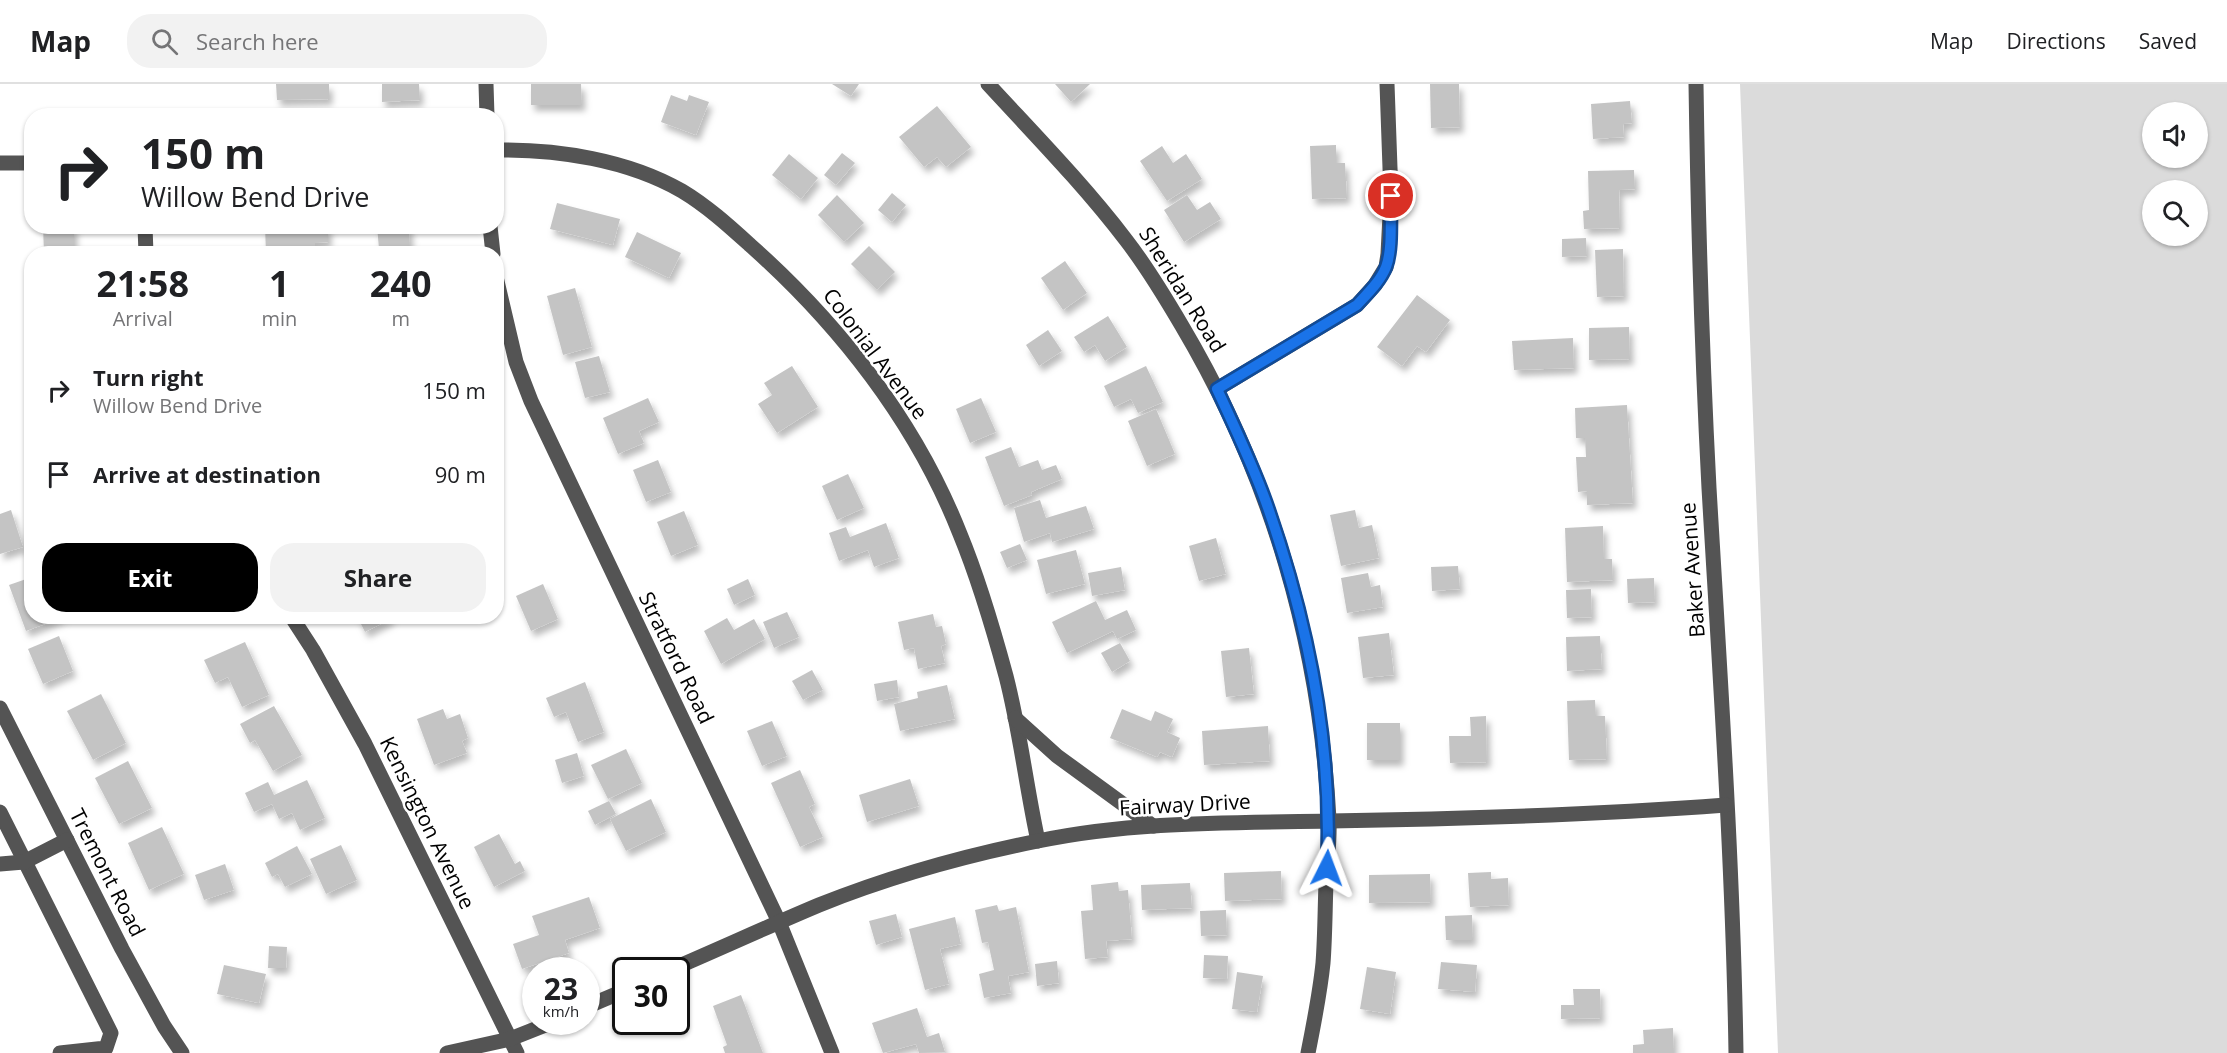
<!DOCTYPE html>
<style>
body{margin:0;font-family:"Open Sans",sans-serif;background:#f2f2f2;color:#202124;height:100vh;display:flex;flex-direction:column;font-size:22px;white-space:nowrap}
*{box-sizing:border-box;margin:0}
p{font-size:20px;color:#757577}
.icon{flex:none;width:33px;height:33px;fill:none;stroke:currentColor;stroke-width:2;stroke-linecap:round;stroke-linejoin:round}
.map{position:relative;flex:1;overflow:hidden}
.drawer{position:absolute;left:24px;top:162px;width:480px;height:378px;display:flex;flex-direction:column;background:#fff;border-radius:24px;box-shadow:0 2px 4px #0004}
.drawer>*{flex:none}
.banner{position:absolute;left:24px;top:24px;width:480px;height:126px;border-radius:24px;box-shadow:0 2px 4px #0004;background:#fff;color:#202124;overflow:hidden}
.tools{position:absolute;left:2142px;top:18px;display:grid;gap:12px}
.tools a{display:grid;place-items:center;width:66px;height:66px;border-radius:50%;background:#fff;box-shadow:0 2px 4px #0004;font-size:30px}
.speed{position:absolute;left:522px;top:873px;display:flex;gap:12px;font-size:30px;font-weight:700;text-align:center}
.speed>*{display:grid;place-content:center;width:78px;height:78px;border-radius:50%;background:#fff;box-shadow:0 2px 4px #0004;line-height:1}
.speed small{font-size:15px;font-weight:400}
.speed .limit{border:3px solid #111;border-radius:9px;background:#fff;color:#111}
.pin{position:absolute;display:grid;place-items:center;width:51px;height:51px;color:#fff;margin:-26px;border:3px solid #fff;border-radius:50%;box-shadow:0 2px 6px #0007}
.me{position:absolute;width:66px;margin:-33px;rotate:3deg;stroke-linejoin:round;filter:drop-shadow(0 0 4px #0008)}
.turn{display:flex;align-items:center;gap:21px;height:126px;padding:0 18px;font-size:27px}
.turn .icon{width:78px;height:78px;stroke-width:2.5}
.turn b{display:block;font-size:42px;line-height:51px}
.eta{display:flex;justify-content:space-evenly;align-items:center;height:102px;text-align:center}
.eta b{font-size:36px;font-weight:700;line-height:42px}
.primary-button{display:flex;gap:12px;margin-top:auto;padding:12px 18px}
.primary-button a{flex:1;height:69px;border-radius:24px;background:#000;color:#fff;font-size:24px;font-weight:700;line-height:69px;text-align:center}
.primary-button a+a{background:#f2f2f2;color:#202124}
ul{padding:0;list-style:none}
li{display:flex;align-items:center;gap:18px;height:84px;padding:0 18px}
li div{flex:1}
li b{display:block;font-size:22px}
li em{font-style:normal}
header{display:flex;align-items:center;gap:36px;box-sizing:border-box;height:84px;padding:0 30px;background:#fff;border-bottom:2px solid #e0e0e0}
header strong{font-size:28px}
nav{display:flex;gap:33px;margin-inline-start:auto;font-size:21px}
.search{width:420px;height:54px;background:#f2f2f2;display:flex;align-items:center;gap:15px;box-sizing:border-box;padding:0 21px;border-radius:24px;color:#757577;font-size:22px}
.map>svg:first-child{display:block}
.green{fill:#dbdbdb;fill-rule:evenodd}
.building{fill:#c4c4c4;filter:url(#shadow)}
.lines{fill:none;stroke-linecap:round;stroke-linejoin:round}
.minor{stroke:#545454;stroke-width:15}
.route-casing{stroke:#114b97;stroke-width:15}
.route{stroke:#1a73e8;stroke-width:10}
.labels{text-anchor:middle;stroke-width:5;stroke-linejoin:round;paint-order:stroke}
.street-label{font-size:21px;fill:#000;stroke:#fff}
</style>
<header>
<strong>Map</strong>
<div class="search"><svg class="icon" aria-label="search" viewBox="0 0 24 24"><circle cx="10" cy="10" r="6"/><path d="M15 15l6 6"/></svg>Search here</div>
<nav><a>Map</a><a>Directions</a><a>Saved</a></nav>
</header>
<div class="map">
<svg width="2227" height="969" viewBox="0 0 2227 969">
<defs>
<filter id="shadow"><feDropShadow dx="3.5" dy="6" stdDeviation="3" flood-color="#0004"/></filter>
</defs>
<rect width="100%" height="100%" fill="#fff"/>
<path class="green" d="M1740,0H2227V969H1778ZM2152,28H2198V74H2152ZM2152,106H2198V152H2152Z"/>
<g class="building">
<polygon points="276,0 329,0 329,15 277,16"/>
<polygon points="382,0 419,0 420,16 382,18"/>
<polygon points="531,0 581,0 582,21 531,21"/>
<polygon points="832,0 859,0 851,12"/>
<polygon points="1055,0 1090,0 1071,18"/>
<polygon points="1430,0 1459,0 1460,43 1431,44"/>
<polygon points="671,11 687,17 689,11 709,18 696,51 661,38"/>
<polygon points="1630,17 1632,39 1623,40 1624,53 1593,55 1591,20"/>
<polygon points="937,22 971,63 946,83 937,73 924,83 899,53"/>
<polygon points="1336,61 1336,79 1345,79 1347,114 1312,115 1310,62"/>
<polygon points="1162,62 1173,79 1186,70 1202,95 1167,117 1140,77"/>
<polygon points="842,69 855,79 836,101 824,91"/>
<polygon points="789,70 818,94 801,115 772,91"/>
<polygon points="1634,86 1635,105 1619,106 1620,144 1584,145 1583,127 1589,126 1588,87"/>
<polygon points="892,109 906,121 892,138 878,126"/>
<polygon points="837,111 864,139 844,158 818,131"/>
<polygon points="1187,111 1197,126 1210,118 1221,135 1184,158 1164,126"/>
<polygon points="557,119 620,135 613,161 550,145"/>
<polygon points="43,142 74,142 74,170 44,170"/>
<polygon points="265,142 328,142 328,158 315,159 315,169 266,170"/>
<polygon points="377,142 409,142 410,163 379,165"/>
<polygon points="637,148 681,169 669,194 625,173"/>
<polygon points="1586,154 1587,172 1562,173 1562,155"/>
<polygon points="869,162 895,188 877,206 851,180"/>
<polygon points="1623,165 1624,212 1597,213 1595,166"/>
<polygon points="1065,177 1087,209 1063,226 1041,194"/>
<polygon points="575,204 592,263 563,271 547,212"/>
<polygon points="1417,211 1450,236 1426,268 1417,262 1402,282 1377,263"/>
<polygon points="1108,232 1127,263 1105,277 1095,261 1084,268 1074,253"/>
<polygon points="1629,243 1630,275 1589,276 1589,244"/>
<polygon points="1048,246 1062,267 1039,282 1026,261"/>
<polygon points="1573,254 1574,284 1514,286 1512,257"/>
<polygon points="599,272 610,308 585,314 575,278"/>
<polygon points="792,282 818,323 777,349 758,320 772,311 764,299"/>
<polygon points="1146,282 1163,318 1138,329 1131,315 1114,323 1104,302"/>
<polygon points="648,314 659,338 639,347 644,359 618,370 603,334"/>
<polygon points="981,314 996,348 970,359 956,325"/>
<polygon points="1627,321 1633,419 1587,421 1587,407 1578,408 1576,373 1586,373 1585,354 1576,354 1575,324"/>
<polygon points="1156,325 1175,370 1147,382 1128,337"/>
<polygon points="1011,363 1019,383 1038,376 1042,386 1056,381 1062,395 1031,408 1032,411 1004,422 985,373"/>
<polygon points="658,376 671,408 646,418 633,386"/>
<polygon points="848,390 864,424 837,436 822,402"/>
<polygon points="1040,416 1046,434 1086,422 1094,445 1052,458 1050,449 1024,458 1014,424"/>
<polygon points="11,426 23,463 0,470 0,430"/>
<polygon points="1355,426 1359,444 1372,441 1379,474 1341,482 1330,431"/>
<polygon points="684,427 698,461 671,472 657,438"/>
<polygon points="886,439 899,474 874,483 868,466 839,477 829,449 846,443 850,453"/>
<polygon points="1603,442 1604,475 1612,475 1613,496 1567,498 1565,444"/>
<polygon points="1216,454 1226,490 1199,497 1189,462"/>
<polygon points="1020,460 1027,476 1007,484 1000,468"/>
<polygon points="1076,466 1085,500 1046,510 1037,476"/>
<polygon points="1458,482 1460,505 1432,507 1431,483"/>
<polygon points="1121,483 1125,506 1092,512 1088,489"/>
<polygon points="1368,489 1371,503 1380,501 1383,523 1347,529 1341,494"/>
<polygon points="32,493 32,532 64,533 26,547 9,501"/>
<polygon points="1654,494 1655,518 1628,519 1627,495"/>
<polygon points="748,495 755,511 734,521 727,505"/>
<polygon points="543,500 558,535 531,547 516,512"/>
<polygon points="1591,505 1592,533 1567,534 1566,506"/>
<polygon points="1096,517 1105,536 1127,526 1136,546 1117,555 1113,547 1067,569 1052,538"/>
<polygon points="787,528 799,553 774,564 763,538"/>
<polygon points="933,530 936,543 942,542 946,560 941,562 945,579 918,585 914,564 904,566 898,538"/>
<polygon points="357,532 390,532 391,535 365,548"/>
<polygon points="727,534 734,546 754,535 765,555 721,580 704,547"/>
<polygon points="1389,549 1394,591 1363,594 1358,553"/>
<polygon points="59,552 73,587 43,600 28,565"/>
<polygon points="1600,552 1602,585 1567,587 1566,553"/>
<polygon points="245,558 269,611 242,623 228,593 215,599 204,576"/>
<polygon points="1120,559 1130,577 1112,588 1101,569"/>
<polygon points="1249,564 1254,610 1226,613 1221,567"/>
<polygon points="812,586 823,606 803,616 792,597"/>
<polygon points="897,596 899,613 877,617 874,600"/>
<polygon points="585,598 604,648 578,658 566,628 554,633 546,614"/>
<polygon points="947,601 955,635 900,647 894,620 918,614 917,608"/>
<polygon points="101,610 126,659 93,676 67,627"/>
<polygon points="1595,616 1596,632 1605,632 1607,675 1569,676 1567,617"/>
<polygon points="274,622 302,671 273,687 255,656 250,659 240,640"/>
<polygon points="443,625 447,635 460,630 468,654 462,657 467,669 434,681 417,635"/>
<polygon points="1122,625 1151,637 1155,627 1173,635 1167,648 1180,654 1172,673 1160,668 1157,673 1110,654"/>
<polygon points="1486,632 1487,678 1450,679 1449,652 1471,652 1470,633"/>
<polygon points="772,637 787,672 762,682 747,647"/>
<rect x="1367" y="639" width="33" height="37"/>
<polygon points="1268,642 1270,677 1204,681 1202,647"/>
<polygon points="626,665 642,699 608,715 591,681"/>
<polygon points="577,669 584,692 562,699 555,676"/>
<polygon points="128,677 152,724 119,740 95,694"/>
<polygon points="800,686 815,720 809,723 823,753 800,763 771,699"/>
<polygon points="910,695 919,722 867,738 859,711"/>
<polygon points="307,696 325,734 300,746 292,729 279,735 272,720 254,728 245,709 268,698 274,711"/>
<polygon points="651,715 666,748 626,767 610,735"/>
<polygon points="609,717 616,730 595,741 588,727"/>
<polygon points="162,743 184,790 149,806 128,759"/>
<polygon points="499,750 515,780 520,777 525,787 494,803 474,763"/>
<polygon points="341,761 357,796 326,810 310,775"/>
<polygon points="297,762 312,790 285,803 278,790 272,793 265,779"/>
<polygon points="225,780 234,806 204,816 195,791"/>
<polygon points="1281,787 1282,815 1225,817 1224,789"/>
<polygon points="1491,788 1491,795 1508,794 1509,821 1470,823 1468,789"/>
<polygon points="1430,790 1431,818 1369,819 1369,791"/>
<polygon points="1118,798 1119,807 1128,806 1132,855 1106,857 1108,873 1085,875 1081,827 1093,826 1091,801"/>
<polygon points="1190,799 1192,824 1142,826 1141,801"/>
<polygon points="589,813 600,844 565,856 569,869 522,885 513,860 539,851 532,832"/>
<polygon points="997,821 999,827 1016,823 1029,888 1008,892 1011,909 984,914 979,890 994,886 988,858 982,859 975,826"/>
<polygon points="1226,826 1227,851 1201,852 1200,827"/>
<polygon points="896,830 902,853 876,861 869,837"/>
<polygon points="1472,831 1473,856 1446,856 1445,832"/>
<polygon points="955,833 961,860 940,865 949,900 925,906 909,845"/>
<polygon points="269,862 287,863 286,884 268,884"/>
<polygon points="1204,871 1228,872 1227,895 1203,894"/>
<polygon points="1057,877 1059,899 1037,902 1035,880"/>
<polygon points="1441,878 1477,881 1475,908 1438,905"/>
<polygon points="224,881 266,890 259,919 217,910"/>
<polygon points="1367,883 1396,888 1390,930 1360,925"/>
<polygon points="1237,888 1263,892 1257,928 1232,925"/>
<polygon points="1573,905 1600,905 1601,934 1561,935 1561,921 1574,921"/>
<polygon points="741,911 763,969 725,969 723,963 727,961 713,922"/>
<polygon points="917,924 927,953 939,949 945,968 919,969 916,960 883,969 872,939"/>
<polygon points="1673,944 1674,969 1633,969 1633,961 1644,960 1643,946"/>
</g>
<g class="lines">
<g class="minor">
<polyline points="486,0 487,32"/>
<path d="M988,0C1035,51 1084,101 1126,156C1147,183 1165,213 1182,242C1271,392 1320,561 1329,735C1330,756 1327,778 1326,799C1325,825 1325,853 1323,879C1320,909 1314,939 1308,969"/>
<path d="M1696,0C1698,135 1702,270 1709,404C1720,592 1733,781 1736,969"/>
<path d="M496,66C558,65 628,76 682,107C707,122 729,142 750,161C839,240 916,338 960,450C979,496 993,544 1006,592C1020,646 1026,702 1038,757"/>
<polyline points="0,79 32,79"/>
<polyline points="145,142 146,170"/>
<polyline points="490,142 493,170"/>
<polyline points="496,193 516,278 531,317 779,838 832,969"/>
<polyline points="1217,305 1357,221 1375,201 1386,183 1388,170 1391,112 1387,0"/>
<polyline points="291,532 313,566 365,660 517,969"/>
<polyline points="0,624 122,865 164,942 182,969"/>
<polyline points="1015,634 1057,672 1153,742"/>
<polyline points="0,728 111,949 106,964 60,969"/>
<polyline points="0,780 24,778 67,756"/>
<path d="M670,886C719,865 769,842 819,821C889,793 963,772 1038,757C1133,737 1232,739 1330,737C1462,735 1594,731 1726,721"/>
<polyline points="586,923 626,906"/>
<polyline points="447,969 510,955 553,938"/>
</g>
</g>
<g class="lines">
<g class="route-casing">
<path id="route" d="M1327,784C1333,661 1307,534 1266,418C1252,379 1234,342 1217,305L1357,221C1367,210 1380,198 1386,183C1393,165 1390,132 1391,112"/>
</g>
<use href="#route" class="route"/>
</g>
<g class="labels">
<g class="street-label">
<text transform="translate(1182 206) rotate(58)" y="7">Sheridan Road</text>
<text transform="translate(875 270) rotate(53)" y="7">Colonial Avenue</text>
<text transform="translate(1693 486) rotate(-94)" y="7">Baker Avenue</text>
<text transform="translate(676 574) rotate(64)" y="7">Stratford Road</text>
<text transform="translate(1185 721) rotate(-3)" y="7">Fairway Drive</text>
<text transform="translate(427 739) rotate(64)" y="7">Kensington Avenue</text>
<text transform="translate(107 789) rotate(63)" y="7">Tremont Road</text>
</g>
</g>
</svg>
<div class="tools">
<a><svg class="icon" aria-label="sound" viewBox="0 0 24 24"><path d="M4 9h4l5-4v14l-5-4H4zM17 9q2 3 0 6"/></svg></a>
<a><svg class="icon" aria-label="search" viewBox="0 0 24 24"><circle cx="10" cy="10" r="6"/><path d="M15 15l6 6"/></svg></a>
</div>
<div class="speed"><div>23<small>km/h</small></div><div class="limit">30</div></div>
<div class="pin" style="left:1391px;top:112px;background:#d93025"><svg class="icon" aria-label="arrive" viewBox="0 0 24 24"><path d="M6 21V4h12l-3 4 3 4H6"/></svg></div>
<svg class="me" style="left:1327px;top:784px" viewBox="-20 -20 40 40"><path d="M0-17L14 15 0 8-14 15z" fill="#1a73e8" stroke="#fff" stroke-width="4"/></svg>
<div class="banner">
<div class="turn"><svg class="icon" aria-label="right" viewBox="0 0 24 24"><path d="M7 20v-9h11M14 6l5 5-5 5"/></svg><div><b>150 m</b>Willow Bend Drive</div></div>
</div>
<section class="drawer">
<div class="eta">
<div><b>21:58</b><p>Arrival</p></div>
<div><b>1</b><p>min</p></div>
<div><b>240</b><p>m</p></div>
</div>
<ul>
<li><svg class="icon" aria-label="right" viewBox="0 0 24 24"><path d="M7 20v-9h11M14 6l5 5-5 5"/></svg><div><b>Turn right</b><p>Willow Bend Drive</p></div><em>150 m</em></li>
<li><svg class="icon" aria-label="arrive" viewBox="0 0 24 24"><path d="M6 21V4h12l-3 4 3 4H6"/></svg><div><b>Arrive at destination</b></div><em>90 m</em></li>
</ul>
<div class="primary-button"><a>Exit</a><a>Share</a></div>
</section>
</div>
